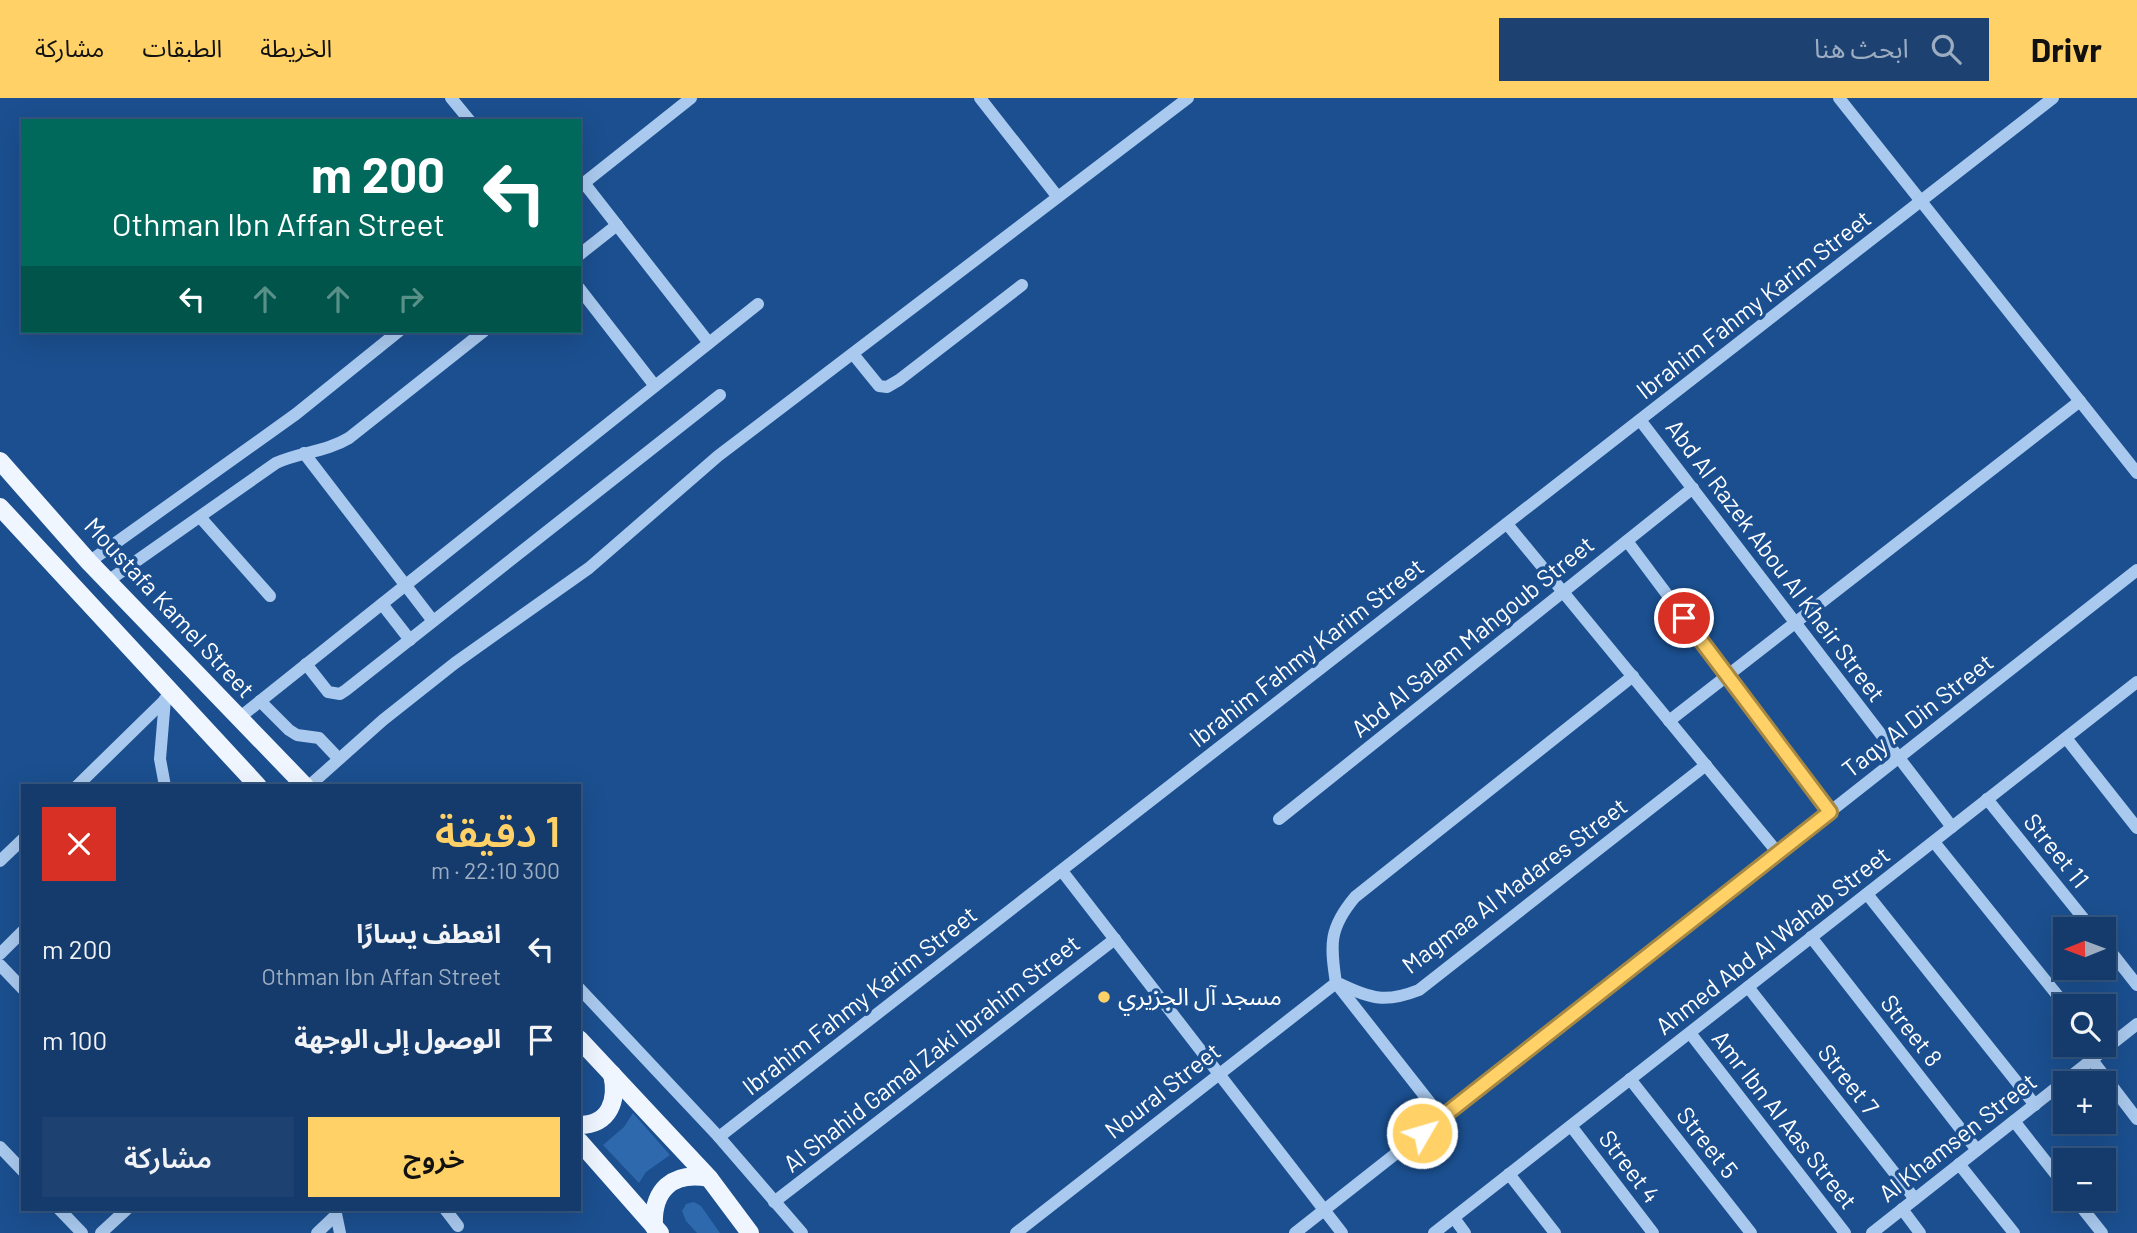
<!DOCTYPE html>
<html lang="ar">
<meta charset="utf-8">
<style>
body{margin:0;font-family:Barlow,"Noto Sans Arabic",sans-serif;background:#1d4271;color:#f1f3f6;direction:rtl;height:100vh;display:flex;flex-direction:column;font-size:26px;white-space:nowrap}
*{box-sizing:border-box;margin:0}
p{font-size:23px;color:#9dadc1}
.icon{flex:none;width:38px;height:38px;fill:none;stroke:currentColor;stroke-width:2;stroke-linecap:round;stroke-linejoin:round}
.map{position:relative;flex:1;overflow:hidden;direction:ltr}
.side{position:absolute;left:21px;top:686px;width:560px;height:427px;display:flex;flex-direction:column;background:#143b6b;border-radius:0px;box-shadow:0 7px 28px #0002,0 0 0 2px #33557e;direction:rtl}
.side>*{flex:none}
.guide{position:absolute;left:21px;top:21px;width:560px;height:214px;border-radius:0px;box-shadow:0 7px 28px #0002,0 0 0 2px #33557e;direction:rtl;background:#00695c;color:#fff;overflow:hidden}
.needle{width:46px;rotate:269deg}
.buttons{position:absolute;left:2053px;top:819px;display:grid;gap:14px}
.buttons a{display:grid;place-items:center;width:63px;height:63px;border-radius:0px;background:#143b6b;box-shadow:0 7px 28px #0002,0 0 0 2px #33557e;font-size:35px}
.pin{position:absolute;display:grid;place-items:center;width:60px;height:60px;color:#fff;margin:-30px;border:4px solid #fff;border-radius:50%;box-shadow:0 2px 7px #0007}
.me{position:absolute;width:77px;margin:-38px;rotate:52deg;stroke-linejoin:round;filter:drop-shadow(0 0 5px #0008)}
.turn{display:flex;align-items:center;gap:24px;height:147px;padding:0 21px;font-size:32px}
.turn .icon{width:91px;height:91px;stroke-width:2.5}
.turn b{display:block;font-size:49px;line-height:60px}
.lanes{display:flex;align-items:center;height:66px;padding:0 21px;background:#0003;justify-content:center;gap:35px;direction:ltr}
.lanes .off{opacity:.35}
.round{display:grid;place-items:center;flex:none;width:74px;height:74px;border-radius:0px;background:#1d4271}
.summary{display:flex;align-items:center;justify-content:space-between;height:119px;padding:0 21px}
h1{font-size:42px;font-weight:600;line-height:52px;color:#ffd166}
.cta{display:flex;gap:14px;margin-top:auto;padding:14px 21px}
.cta a{flex:1;height:80px;border-radius:0px;background:#ffd166;color:#111;font-size:28px;font-weight:600;line-height:80px;text-align:center}
.cta a+a{background:#1d4271;color:#f1f3f6}
ul{padding:0;list-style:none}
li{display:flex;align-items:center;gap:21px;height:91px;padding:0 21px}
li div{flex:1}
li b{display:block;font-size:26px}
li em{font-style:normal}
header{display:flex;align-items:center;gap:42px;box-sizing:border-box;height:98px;padding:0 35px;background:#ffd166;color:#111}
header strong{font-size:33px}
nav{display:flex;gap:38px;margin-inline-start:auto;font-size:24px}
.search{width:490px;height:63px;background:#1d4271;display:flex;align-items:center;gap:18px;box-sizing:border-box;padding:0 24px;border-radius:0px;color:#9dadc1;font-size:26px}
.map>svg:first-child{display:block}
.green{fill:#2e69ad}
.lines{fill:none;stroke-linecap:round;stroke-linejoin:round}
.minor{stroke:#a9c9ee;stroke-width:12}
.major{stroke:#f0f6ff;stroke-width:18}
.route-casing{stroke:#a68842;stroke-width:18}
.route{stroke:#ffd166;stroke-width:12}
.poi-dot{fill:#ffd166;stroke:#1b4f8f;stroke-width:2.5}
.labels{text-anchor:middle;stroke-width:7;stroke-linejoin:round;paint-order:stroke}
.street-label{font-size:24px;fill:#fff;stroke:#1b4f8f}
.poi-label{font-size:24px;fill:#fff;stroke:#1b4f8f;text-anchor:start}
</style>
<header>
<strong>Drivr</strong>
<div class="search"><svg class="icon" aria-label="search" viewBox="0 0 24 24"><circle cx="10" cy="10" r="6"/><path d="M15 15l6 6"/></svg>ابحث هنا</div>
<nav><a>الخريطة</a><a>الطبقات</a><a>مشاركة</a></nav>
</header>
<div class="map">
<svg width="2137" height="1135" viewBox="0 0 2137 1135">
<rect width="100%" height="100%" fill="#1b4f8f"/>
<g class="green">
<polygon points="633,1015 670,1057 646,1074 639,1085 603,1047 624,1029"/>
<polygon points="694,1104 701,1108 720,1135 697,1135 686,1123 682,1113 686,1106"/>
</g>
<g class="lines">
<g class="minor">
<polyline points="451,0 470,23"/>
<polyline points="980,0 1057,98"/>
<polyline points="1839,0 2137,375"/>
<polyline points="584,85 709,245"/>
<polyline points="579,89 691,0"/>
<polyline points="579,157 617,127"/>
<polyline points="579,190 655,288"/>
<polyline points="853,256 879,288 887,289 899,282 1022,187"/>
<polyline points="1640,322 1952,729"/>
<polyline points="304,355 433,523"/>
<polyline points="200,419 270,498"/>
<polyline points="1507,426 1778,755"/>
<polyline points="1627,443 1830,714"/>
<polyline points="89,464 296,316 399,233"/>
<path d="M108,483L276,365C300,354 326,354 349,340L484,233"/>
<polyline points="382,506 410,542"/>
<polyline points="306,566 328,594 340,596 346,592 720,297"/>
<polyline points="260,603 289,632 297,637 319,640 339,661"/>
<polyline points="239,620 758,206"/>
<polyline points="1669,623 2080,303"/>
<polyline points="2066,640 2137,730"/>
<polyline points="77,688 171,596"/>
<polyline points="165,688 160,661 165,601"/>
<polyline points="309,688 383,622 455,565 589,470 718,358 1188,0"/>
<polyline points="1987,701 2092,831"/>
<polyline points="1279,721 1693,390"/>
<polyline points="1934,744 2066,908"/>
<polyline points="0,763 23,741"/>
<polyline points="1062,773 1342,1135"/>
<polyline points="1867,796 2035,1007"/>
<polyline points="1811,839 1977,1052"/>
<polyline points="2104,845 2137,887"/>
<polyline points="0,856 23,833"/>
<polyline points="0,867 23,891"/>
<path d="M1340,886C1371,901 1386,905 1419,892L1706,667"/>
<polyline points="1748,889 1915,1101"/>
<polyline points="579,890 719,1039 802,1135"/>
<polyline points="1690,935 1845,1135"/>
<polyline points="2092,962 2137,1021"/>
<polyline points="1630,981 1751,1135"/>
<path d="M1442,1020L1336,885C1330,846 1329,830 1355,799L1633,578"/>
<polyline points="2014,1023 2065,1088"/>
<polyline points="1571,1028 1653,1135"/>
<polyline points="719,1039 2053,0"/>
<polyline points="0,1049 23,1073"/>
<polyline points="1959,1066 2014,1135"/>
<polyline points="1509,1076 1555,1135"/>
<polyline points="2075,1101 2102,1135"/>
<polyline points="774,1104 1115,841"/>
<polyline points="59,1111 82,1135"/>
<polyline points="335,1111 340,1135"/>
<polyline points="445,1111 458,1128"/>
<polyline points="1902,1111 1920,1135"/>
<polyline points="1454,1120 1465,1135"/>
<polyline points="101,1135 127,1111"/>
<polyline points="317,1135 336,1117"/>
<polyline points="1016,1135 1336,885"/>
<polyline points="1295,1135 2137,472"/>
<polyline points="1434,1135 2137,584"/>
<polyline points="1872,1135 2137,926"/>
</g>
<g class="major">
<polyline points="0,363 89,464 305,688"/>
<polyline points="0,409 258,688"/>
<polyline points="579,941 709,1080 750,1135"/>
<path d="M579,1027C610,1027 618,1002 612,976"/>
<polyline points="579,1043 660,1135"/>
<path d="M654,1129C652,1092 672,1073 709,1080"/>
</g>
</g>
<g class="lines">
<g class="route-casing">
<polyline id="route" points="1422,1035 1830,714 1684,520"/>
</g>
<use href="#route" class="route"/>
</g>
<circle class="poi-dot" cx="1104" cy="899" r="7"/>
<g class="labels">
<g class="street-label">
<text transform="translate(1754 207) rotate(-38)" y="8">Ibrahim Fahmy Karim Street</text>
<text transform="translate(1775 463) rotate(53)" y="8">Abd Al Razek Abou Al Kheir Street</text>
<text transform="translate(169 510) rotate(47)" y="8">Moustafa Kamel Street</text>
<text transform="translate(1473 539) rotate(-39)" y="8">Abd Al Salam Mahgoub Street</text>
<text transform="translate(1307 555) rotate(-38)" y="8">Ibrahim Fahmy Karim Street</text>
<text transform="translate(1918 618) rotate(-38)" y="8">Taqy Al Din Street</text>
<text transform="translate(2056 753) rotate(51)" y="8">Street 11</text>
<text transform="translate(1515 788) rotate(-37)" y="8">Magmaa Al Madares Street</text>
<text transform="translate(1773 843) rotate(-38)" y="8">Ahmed Abd Al Wahab Street</text>
<text transform="translate(860 903) rotate(-38)" y="8">Ibrahim Fahmy Karim Street</text>
<text transform="translate(1911 933) rotate(52)" y="8">Street 8</text>
<text transform="translate(932 956) rotate(-38)" y="8">Al Shahid Gamal Zaki Ibrahim Street</text>
<text transform="translate(1848 982) rotate(52)" y="8">Street 7</text>
<text transform="translate(1163 993) rotate(-38)" y="8">Noural Street</text>
<text transform="translate(1784 1022) rotate(52)" y="8">Amr Ibn Al Aas Street</text>
<text transform="translate(1958 1040) rotate(-38)" y="8">Al Khamsen Street</text>
<text transform="translate(1707 1045) rotate(52)" y="8">Street 5</text>
<text transform="translate(1629 1069) rotate(53)" y="8">Street 4</text>
</g>
<g class="poi-label">
<text x="1118" y="907">مسجد آل الجزيري</text>
</g>
</g>
</svg>
<div class="buttons">
<a><svg class="needle" viewBox="-14 -14 28 28"><path d="M0-13l5 13h-10z" fill="#e53935"/><path d="M0 13l5-13h-10z" fill="#9dadc1"/></svg></a>
<a><svg class="icon" aria-label="search" viewBox="0 0 24 24"><circle cx="10" cy="10" r="6"/><path d="M15 15l6 6"/></svg></a>
<a>+</a>
<a>−</a>
</div>
<div class="pin" style="left:1684px;top:520px;background:#d93025"><svg class="icon" aria-label="arrive" viewBox="0 0 24 24"><path d="M6 21V4h12l-3 4 3 4H6"/></svg></div>
<svg class="me" style="left:1422px;top:1035px" viewBox="-20 -20 40 40"><circle r="17" fill="#ffd166" stroke="#fff" stroke-width="3"/><path d="M0-11L8 9 0 5-8 9z" fill="#fff"/></svg>
<div class="guide">
<div class="turn"><svg class="icon" aria-label="left" viewBox="0 0 24 24"><path d="M17 20v-9H6M10 6l-5 5 5 5"/></svg><div><b>200 m</b>Othman Ibn Affan Street</div></div>
<div class="lanes"><svg class="icon" aria-label="left" viewBox="0 0 24 24"><path d="M17 20v-9H6M10 6l-5 5 5 5"/></svg><svg class="icon off" aria-label="ahead" viewBox="0 0 24 24"><path d="M12 20V5M6 11l6-6 6 6"/></svg><svg class="icon off" aria-label="ahead" viewBox="0 0 24 24"><path d="M12 20V5M6 11l6-6 6 6"/></svg><svg class="icon off" aria-label="right" viewBox="0 0 24 24"><path d="M7 20v-9h11M14 6l5 5-5 5"/></svg></div>
</div>
<section class="side">
<div class="summary"><div><h1>1 دقيقة</h1><p>300 m · 22:10</p></div><a class="round" style="background:#d93025;color:#fff"><svg class="icon" aria-label="close" viewBox="0 0 24 24"><path d="M6 6l12 12M18 6L6 18"/></svg></a></div>
<ul>
<li><svg class="icon" aria-label="left" viewBox="0 0 24 24"><path d="M17 20v-9H6M10 6l-5 5 5 5"/></svg><div><b>انعطف يسارًا</b><p>Othman Ibn Affan Street</p></div><em>200 m</em></li>
<li><svg class="icon" aria-label="arrive" viewBox="0 0 24 24"><path d="M6 21V4h12l-3 4 3 4H6"/></svg><div><b>الوصول إلى الوجهة</b></div><em>100 m</em></li>
</ul>
<div class="cta"><a>خروج</a><a>مشاركة</a></div>
</section>
</div>
